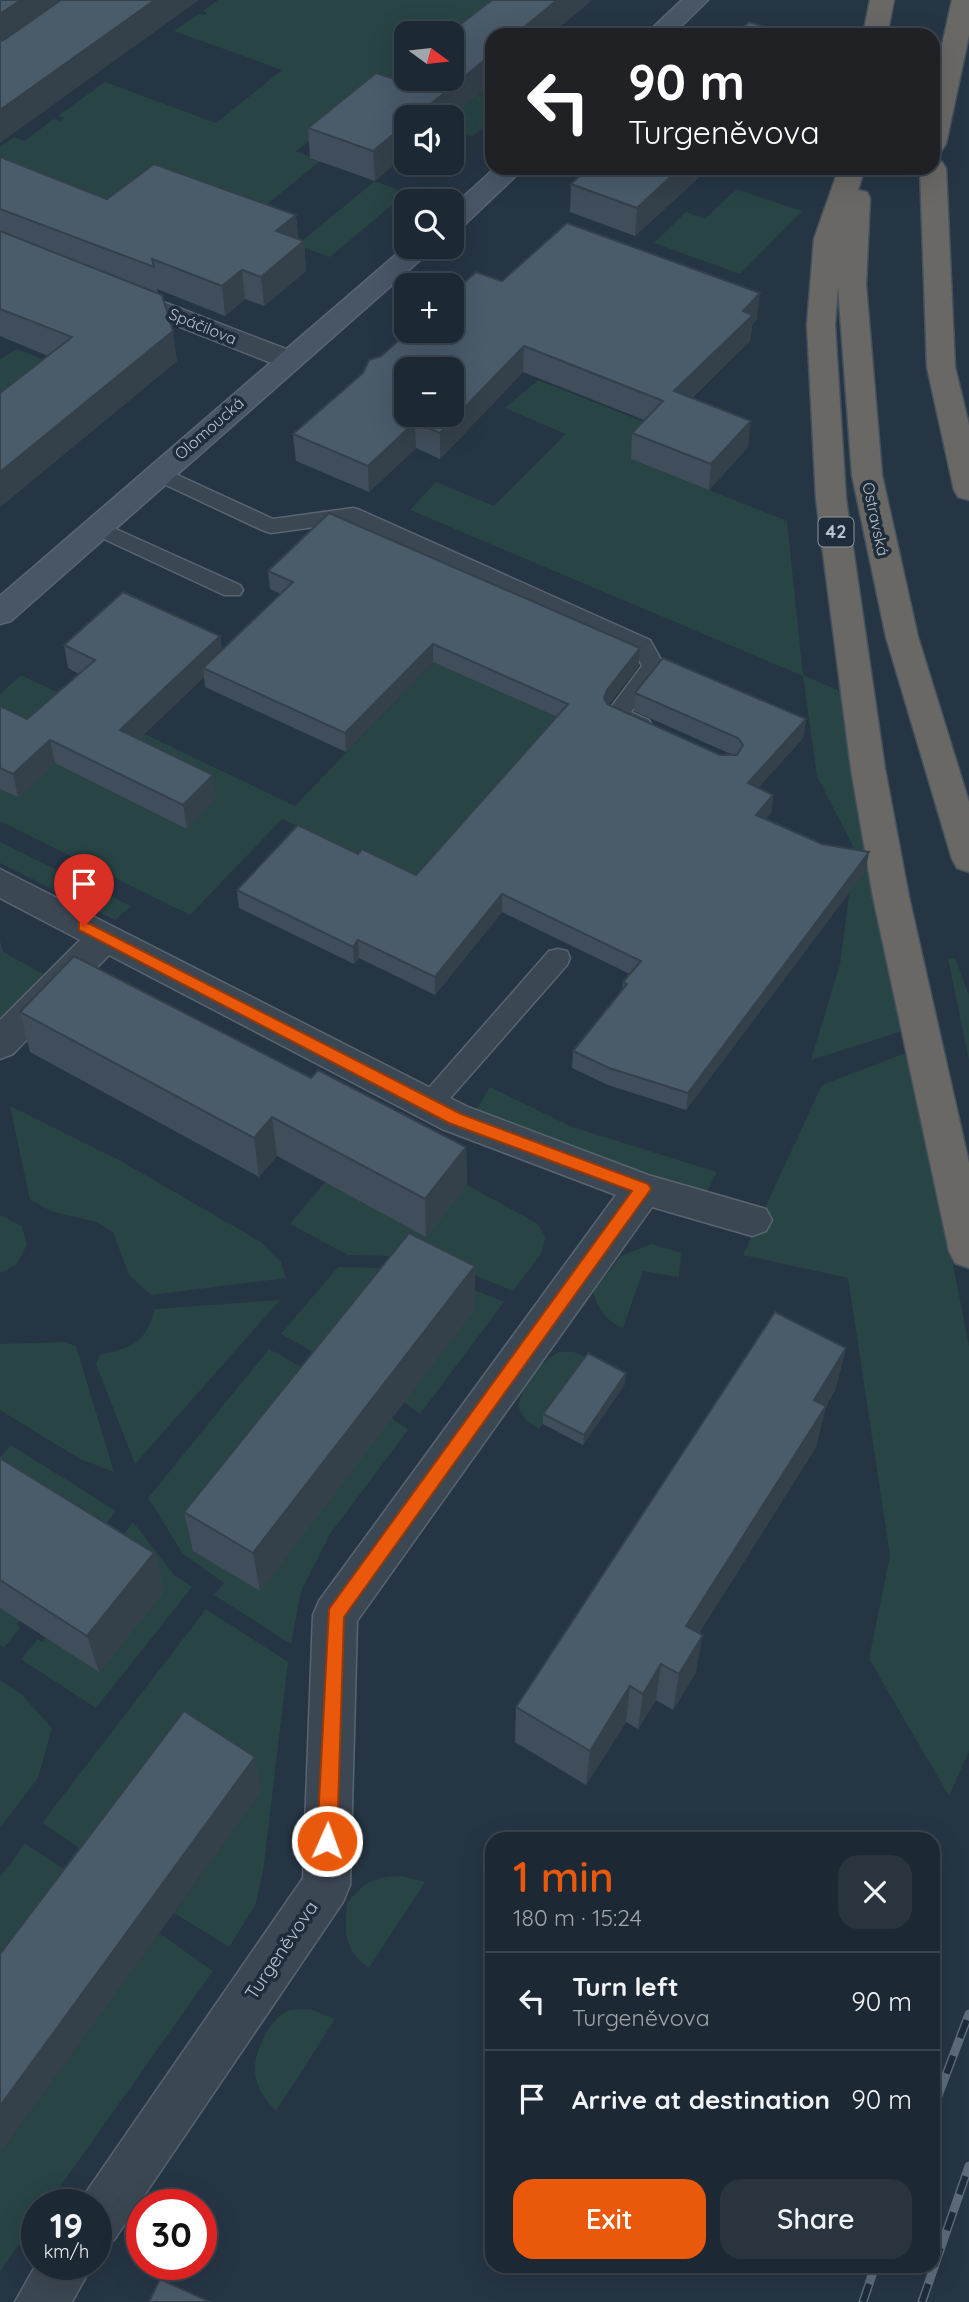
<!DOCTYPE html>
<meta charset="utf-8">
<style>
body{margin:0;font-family:Quicksand,sans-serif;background:#29343f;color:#f1f3f6;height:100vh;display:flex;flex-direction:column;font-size:26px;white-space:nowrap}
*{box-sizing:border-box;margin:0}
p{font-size:23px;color:#a0a6ac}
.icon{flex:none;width:38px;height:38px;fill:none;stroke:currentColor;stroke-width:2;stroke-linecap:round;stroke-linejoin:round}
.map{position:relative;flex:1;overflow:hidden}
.details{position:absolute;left:485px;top:1832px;width:455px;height:441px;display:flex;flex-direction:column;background:#1c2833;border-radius:21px;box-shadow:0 7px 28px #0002,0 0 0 2px #3a444e}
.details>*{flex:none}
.hud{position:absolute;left:485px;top:28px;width:455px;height:147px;border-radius:21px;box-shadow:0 7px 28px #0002,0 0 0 2px #3a444e;background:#202124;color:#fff;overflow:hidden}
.needle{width:46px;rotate:105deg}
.fabs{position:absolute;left:394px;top:21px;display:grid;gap:14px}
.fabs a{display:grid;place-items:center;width:70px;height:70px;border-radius:14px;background:#1c2833;box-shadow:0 7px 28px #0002,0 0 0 2px #3a444e;font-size:35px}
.speed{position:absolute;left:21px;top:2189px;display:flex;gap:14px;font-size:35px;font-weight:700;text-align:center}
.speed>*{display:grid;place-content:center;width:91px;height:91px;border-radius:50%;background:#1c2833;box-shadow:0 7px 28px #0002,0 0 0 2px #3a444e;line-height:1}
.speed small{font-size:18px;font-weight:400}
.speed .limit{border:10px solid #d22;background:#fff;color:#111}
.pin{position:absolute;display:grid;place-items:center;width:60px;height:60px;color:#fff;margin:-72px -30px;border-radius:50% 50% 50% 0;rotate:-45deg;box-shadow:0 0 7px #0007}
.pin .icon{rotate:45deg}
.me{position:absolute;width:77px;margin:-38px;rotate:2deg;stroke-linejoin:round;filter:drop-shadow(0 0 5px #0008)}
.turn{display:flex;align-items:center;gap:24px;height:147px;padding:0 28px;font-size:32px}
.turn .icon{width:91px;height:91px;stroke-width:2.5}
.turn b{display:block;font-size:49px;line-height:60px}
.round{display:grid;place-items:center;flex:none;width:74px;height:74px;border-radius:21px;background:#29343f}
.head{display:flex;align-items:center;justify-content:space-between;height:119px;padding:0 28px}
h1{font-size:42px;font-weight:600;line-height:52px;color:#ea580c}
.button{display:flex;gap:14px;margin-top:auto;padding:14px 28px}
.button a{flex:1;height:80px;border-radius:21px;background:#ea580c;color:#fff;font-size:28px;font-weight:600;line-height:80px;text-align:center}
.button a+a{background:#29343f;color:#f1f3f6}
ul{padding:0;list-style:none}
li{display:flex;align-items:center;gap:21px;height:98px;padding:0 28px;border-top:2px solid #3a444e}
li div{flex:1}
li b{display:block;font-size:26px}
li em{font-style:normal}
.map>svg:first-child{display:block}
.green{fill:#284445}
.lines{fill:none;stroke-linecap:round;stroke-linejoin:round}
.service-casing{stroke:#596571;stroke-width:3}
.minor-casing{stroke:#596571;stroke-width:3}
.secondary-casing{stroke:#596571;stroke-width:3}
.trunk-casing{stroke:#45525e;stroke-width:3}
.service{fill:#3b4753;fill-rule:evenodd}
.minor{fill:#3b4753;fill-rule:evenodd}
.secondary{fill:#485666;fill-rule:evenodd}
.trunk{fill:#6a6865;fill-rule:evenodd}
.rail-casing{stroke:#5d6b7a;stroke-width:9}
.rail{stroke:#1f2c39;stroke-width:6;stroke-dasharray:19;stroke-linecap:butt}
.wall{fill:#404e5b}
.shaded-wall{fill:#34404a}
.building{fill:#4a5b6a;stroke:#34404a;stroke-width:2;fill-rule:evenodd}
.route{fill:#ea580c;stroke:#983908;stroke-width:2}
.labels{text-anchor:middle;stroke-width:7;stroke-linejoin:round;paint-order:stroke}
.far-street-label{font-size:16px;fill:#b8c2cd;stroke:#1f2c39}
.shield{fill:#1f2c39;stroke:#8a95a1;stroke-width:2}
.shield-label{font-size:18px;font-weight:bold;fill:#b8c2cd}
.street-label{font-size:19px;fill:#b8c2cd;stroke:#1f2c39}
</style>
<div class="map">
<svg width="969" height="2302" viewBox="0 0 969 2302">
<rect width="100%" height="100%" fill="#263544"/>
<g class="green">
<polygon points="218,0 513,0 452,33 406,33 406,79 363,98 296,151 320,161 243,224 123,220 0,162 0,147 14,137 24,141 54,119 60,121 64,118 58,116 105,82 216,123 282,70 174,31 199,14 205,15 207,13 203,11"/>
<polygon points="492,84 492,120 472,137 452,129 451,117"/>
<polygon points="375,181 406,193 330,257 297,245"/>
<polygon points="736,189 802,211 740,274 654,243 686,212 705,219"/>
<polygon points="17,349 59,366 0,413 0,359"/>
<polygon points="538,380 660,428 631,459 787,521 803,675 846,694 909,1029 811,1060 840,964 855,850 817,776 803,676 410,510 436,482 494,506 566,434 505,408"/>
<polygon points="433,662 568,722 428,881 370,860 282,819 190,915 0,821 0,694 21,675 295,806"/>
<polygon points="0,842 131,906 115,920 0,863"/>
<polygon points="3,952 43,974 28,995 0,1024 0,955"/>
<polygon points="948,958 955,958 969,995 969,1061"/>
<polygon points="911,1051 969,1346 969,1751 949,1796 869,1659 890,1555 848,1278 743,1255 822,1085"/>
<polygon points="490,1087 572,1127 717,1172 705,1195 474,1113"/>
<polygon points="10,1106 119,1160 261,1242 281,1262 286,1278 151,1295 129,1275 113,1232 97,1222 53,1212 30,1200"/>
<polygon points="325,1182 467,1185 538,1224 545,1237 541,1254 513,1291 430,1257 348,1255 290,1224"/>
<polygon points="0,1215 22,1226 27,1245 16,1265 0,1273"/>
<path d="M651,1244L681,1253L679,1277L643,1271L623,1328C606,1321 598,1309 593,1292L621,1256Z"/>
<polygon points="338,1267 423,1269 504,1302 420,1414 404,1402 475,1309 339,1367 281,1334"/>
<path d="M280,1300L135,1464L96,1364L100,1355C133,1347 145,1344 155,1309Z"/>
<polygon points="65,1342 76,1346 114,1472 80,1459 0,1410 0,1344"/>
<polygon points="269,1349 392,1418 408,1430 330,1534 301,1591 291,1644 214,1595 224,1583 183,1554 148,1498"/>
<path d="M559,1352H574L589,1359L539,1429L526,1420L518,1407C523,1384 538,1364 559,1352Z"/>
<polygon points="11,1445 116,1511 89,1544 0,1489 0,1457"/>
<polygon points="133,1522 174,1575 192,1587 96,1708 21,1659 38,1639 42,1642 46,1638"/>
<polygon points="0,1608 20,1621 17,1625 20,1628 4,1648 0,1645"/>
<polygon points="206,1609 288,1662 263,1872 255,1906 229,1947 174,1913 261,1791 104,1865 42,1823"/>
<polygon points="0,1680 21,1694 52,1728 38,1778 0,1828"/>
<polygon points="25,1844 90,1886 0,2005 0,1877"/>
<path d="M402,1876L425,1882L369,1968C343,1949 345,1933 347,1903C365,1881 374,1877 402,1876Z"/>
<polygon points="159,1933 213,1971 47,2205 37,2205 37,2220 0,2271 0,2154"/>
<path d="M310,2009L335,2019L276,2111C251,2085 249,2065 266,2033C270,2026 280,2013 289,2010C295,2009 304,2010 310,2009Z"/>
</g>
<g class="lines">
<g class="service-casing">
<g id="service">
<path d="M158,466L273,519L353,508L360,510L650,640L665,667L631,712L649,720L652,726L649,732C636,735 612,727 605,715L642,666L634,650L351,522L271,533L264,531L151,478L148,473L151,468Z"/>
<polygon points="96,520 240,585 243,590 240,595 224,595 89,532 85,527 89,522"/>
<polygon points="558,949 567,951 570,958 567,965 438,1112 429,1115 420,1112 416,1105 420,1098 549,951"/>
</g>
</g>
<g class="minor-casing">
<g id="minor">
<polygon points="119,285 299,354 303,360 299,366 289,369 279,366 109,299 105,293 109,287"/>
<polygon points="0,869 468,1107 648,1175 766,1209 772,1220 766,1231 752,1236 652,1207 357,1621 350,1885 343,1902 114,2240 96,2248 96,2205 78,2204 303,1878 313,1615 319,1601 616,1195 442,1129 109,955 13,1054 0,1059 0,1020 80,940 0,898"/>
<polygon points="37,2263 37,2264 93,2264 72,2302 15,2302"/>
</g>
</g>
<g class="secondary-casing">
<g id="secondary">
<polygon points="682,0 708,0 672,35 645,35"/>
<polygon points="495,168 524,168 462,227 452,229 452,207"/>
<polygon points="406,246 435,247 11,621 0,624 0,596"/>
</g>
</g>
<g class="trunk-casing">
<g id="trunk">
<polygon points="870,0 894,0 887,35 863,35"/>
<polygon points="952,0 969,0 969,35 946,144 942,150 933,152 933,86"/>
<polygon points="933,160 942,162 946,168 955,367 969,425 969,500 958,497 954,490 927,367 920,168 933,168"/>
<polygon points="839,168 865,168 858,190 867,192 870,198 866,285 882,475 918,637 969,802 969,872 957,868 952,859 886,637 852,475 838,286 835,325 846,499 885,769 909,897 969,1163 969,1268 955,1263 949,1251 873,897 851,769 816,499 807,325 814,239"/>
</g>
</g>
<use href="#service" class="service"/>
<use href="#minor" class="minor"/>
<use href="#secondary" class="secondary"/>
<use href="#trunk" class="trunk"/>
<g class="rail-casing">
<g id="rail">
<polyline points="933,2109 969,2014"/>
<polyline points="863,2302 875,2266"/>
<polyline points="922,2302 969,2166"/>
</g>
</g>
<use href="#rail" class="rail"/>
</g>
<g class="wall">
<polygon points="492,0 592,0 451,117 406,117 375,181 310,158 308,128 391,78"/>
<polygon points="0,157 107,199 296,215 298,239 304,241 306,271 264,306 245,299 225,316 157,289 177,361 0,507 0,393 48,356 0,336"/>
<polygon points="709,168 635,236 570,212 571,184"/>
<polygon points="797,168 808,168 808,172"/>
<polygon points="502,281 757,319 752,325 750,341 692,398 748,447 709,490 631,459 632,433 644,420 523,372 440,459 416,448 369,492 296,461 293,434 381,356"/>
<polygon points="268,571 640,648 638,667 608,705 720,755 733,755 634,711 635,693 806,719 803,738 758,788 773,795 771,813 765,819 866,870 686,1110 608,1085 572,1068 573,1051 622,991 623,982 630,974 502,912 435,995 359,958 354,964 239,908 237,890 358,854 416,875 557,717 433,662 346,752 205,687 204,677 139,739 216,798 187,829 55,763 18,797 0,789 0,706 27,719 79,674 68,668 64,645 220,636 222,651 281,594 270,589"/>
<polygon points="20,1012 311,1078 466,1147 467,1185 426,1237 277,1156 259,1177 30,1052"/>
<polygon points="475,1266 475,1309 260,1591 193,1551 184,1512"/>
<polygon points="846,1348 835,1390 826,1406 816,1447 699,1633 696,1672 673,1710 656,1700 638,1729 626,1722 586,1785 515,1742 516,1707"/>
<polygon points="625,1384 583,1445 543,1424 543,1414"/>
<polygon points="0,1458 154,1553 164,1591 99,1672 0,1608"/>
</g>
<g class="shaded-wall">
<polygon points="21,0 68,0 0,47 0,14"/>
<polygon points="155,0 199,0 0,143 0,110"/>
<polygon points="557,0 592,0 550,35 515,35"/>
<polygon points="492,54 492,83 451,117 415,117"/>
<polygon points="406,124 406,155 375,181 373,151"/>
<polygon points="680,168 709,168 635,236 637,208"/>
<polygon points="296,215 298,245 276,231"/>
<polygon points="304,241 306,271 264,306 261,277"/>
<polygon points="242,270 245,299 225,316 222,286"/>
<polygon points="760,293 757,319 752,325 750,341 672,417 674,391 743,311"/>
<polygon points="173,331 177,361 0,507 0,472"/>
<polygon points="524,346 523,372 440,459 440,433"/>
<polygon points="751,421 748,447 709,490 711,464"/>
<polygon points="415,422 416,448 369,492 368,466"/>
<polygon points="220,636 223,659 203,668 204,677 124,753 120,730"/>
<polygon points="433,644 433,662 346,752 345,733"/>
<polygon points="640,648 638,667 606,708 604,698 607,690"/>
<polygon points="806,719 803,738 746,802 748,783"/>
<polygon points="50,740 55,763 18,797 13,774"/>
<polygon points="213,775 216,798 187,829 183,805"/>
<polygon points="773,795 771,813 754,833 756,815"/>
<polygon points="869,852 866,870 686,1110 688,1093"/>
<polygon points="502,894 502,912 435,995 435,977"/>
<polygon points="358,940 359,958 354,964 353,947"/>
<polygon points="0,941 3,952 0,955"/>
<polygon points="272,1117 277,1156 259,1177 254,1138"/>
<polygon points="466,1147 467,1185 426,1237 425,1199"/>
<polygon points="475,1266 475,1309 260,1591 253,1553"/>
<polygon points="846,1348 835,1390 821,1414 826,1406 816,1447 680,1663 686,1626 814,1400"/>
<polygon points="626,1373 625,1384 583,1445 584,1435"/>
<polygon points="154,1553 164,1591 99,1672 87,1636"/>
<polygon points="703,1635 696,1672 673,1710 679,1674"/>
<polygon points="661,1664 656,1700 638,1729 643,1694"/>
<polygon points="630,1686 626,1722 586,1785 590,1751"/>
<polygon points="255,1757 262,1791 0,2154 0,2106"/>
</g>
<g class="building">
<polygon points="0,0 21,0 0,14"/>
<polygon points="61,0 155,0 0,110 0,41 5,39"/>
<polygon points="492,0 557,0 515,35 492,35 492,54 415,117 406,117 406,124 373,151 308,128 376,73 391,78 406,67 406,79 452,79 452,33 449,33"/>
<polygon points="749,22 793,35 734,35"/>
<polygon points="0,157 107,199 154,164 296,215 276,231 304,241 261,277 242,270 222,286 152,259 154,267 0,209"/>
<polygon points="588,168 680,168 637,208 571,184"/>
<path d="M567,223L760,293L743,311L753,315L674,391L751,421L711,464L632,433L663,401L524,346L440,433L415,422L368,466L293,434L363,373L369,360L381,356L409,331H452V293L476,272L502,281ZM406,369H452V415H406Z"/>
<polygon points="0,231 162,295 173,331 0,472 0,393 72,337 0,309"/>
<polygon points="329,513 640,648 607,690 604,698 607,704 720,755 737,755 743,745 738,738 635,693 663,658 806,719 748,783 773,795 756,815 822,844 869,852 688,1093 609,1068 573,1051 627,984 623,982 641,961 502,894 435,977 358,940 353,947 237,890 298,825 358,854 362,849 416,875 568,704 433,644 345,733 203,668 293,582 268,571"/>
<polygon points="123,592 220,636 120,730 213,775 183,805 50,740 13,774 0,768 0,706 27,719 95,660 64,645"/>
<polygon points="74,956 311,1078 318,1070 466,1147 425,1199 272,1117 254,1138 20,1012"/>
<polygon points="409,1233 475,1266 253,1553 184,1512"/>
<polygon points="775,1312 846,1348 814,1400 826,1406 686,1626 703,1635 679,1674 661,1664 643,1694 630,1686 590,1751 516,1707"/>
<polygon points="588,1353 626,1373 584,1435 543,1414"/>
<polygon points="0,1458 154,1553 87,1636 0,1580"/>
<polygon points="184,1711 255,1757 0,2106 0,1954"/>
<polygon points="160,2279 210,2302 149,2302"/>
</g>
<polygon class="route" points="84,921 461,1114 648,1184 651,1189 344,1617 337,1841 334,1847 327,1850 320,1847 317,1841 329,1609 632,1191 449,1123 79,930 79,922"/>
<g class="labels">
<g class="far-street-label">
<text transform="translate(203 326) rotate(22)" y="6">Spáčilova</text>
<text transform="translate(209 428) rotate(-41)" y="6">Olomoucká</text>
<text transform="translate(876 519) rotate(78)" y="6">Ostravská</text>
</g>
<rect class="shield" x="818.5" y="517.5" width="35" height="29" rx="5"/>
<g class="shield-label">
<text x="836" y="538">42</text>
</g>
<g class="street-label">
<text transform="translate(281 1950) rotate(-56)" y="7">Turgeněvova</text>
</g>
</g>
</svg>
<div class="fabs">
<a><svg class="needle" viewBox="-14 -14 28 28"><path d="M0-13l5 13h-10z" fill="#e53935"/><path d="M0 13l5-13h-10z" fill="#a0a6ac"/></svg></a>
<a><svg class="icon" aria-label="sound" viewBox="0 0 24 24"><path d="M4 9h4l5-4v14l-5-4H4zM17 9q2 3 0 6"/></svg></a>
<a><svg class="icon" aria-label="search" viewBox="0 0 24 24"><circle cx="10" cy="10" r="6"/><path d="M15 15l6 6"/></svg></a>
<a>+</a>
<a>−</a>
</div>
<div class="speed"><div>19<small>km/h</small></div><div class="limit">30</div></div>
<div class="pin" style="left:84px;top:926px;background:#d93025"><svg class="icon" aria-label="arrive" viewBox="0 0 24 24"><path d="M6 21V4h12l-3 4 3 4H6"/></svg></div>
<svg class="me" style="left:327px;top:1841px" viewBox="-20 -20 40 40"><circle r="17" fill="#ea580c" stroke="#fff" stroke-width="3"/><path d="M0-11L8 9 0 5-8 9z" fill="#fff"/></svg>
<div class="hud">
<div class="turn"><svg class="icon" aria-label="left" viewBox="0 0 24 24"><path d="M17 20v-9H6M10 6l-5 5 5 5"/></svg><div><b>90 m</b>Turgeněvova</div></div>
</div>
<section class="details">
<div class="head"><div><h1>1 min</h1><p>180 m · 15:24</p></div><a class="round"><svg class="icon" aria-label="close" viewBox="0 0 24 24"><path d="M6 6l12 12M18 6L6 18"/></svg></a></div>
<ul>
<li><svg class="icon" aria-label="left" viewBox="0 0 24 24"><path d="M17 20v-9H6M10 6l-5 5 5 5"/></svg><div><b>Turn left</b><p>Turgeněvova</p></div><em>90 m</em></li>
<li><svg class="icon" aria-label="arrive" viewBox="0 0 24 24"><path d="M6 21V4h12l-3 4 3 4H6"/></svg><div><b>Arrive at destination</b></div><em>90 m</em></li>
</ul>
<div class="button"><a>Exit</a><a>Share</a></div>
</section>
</div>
